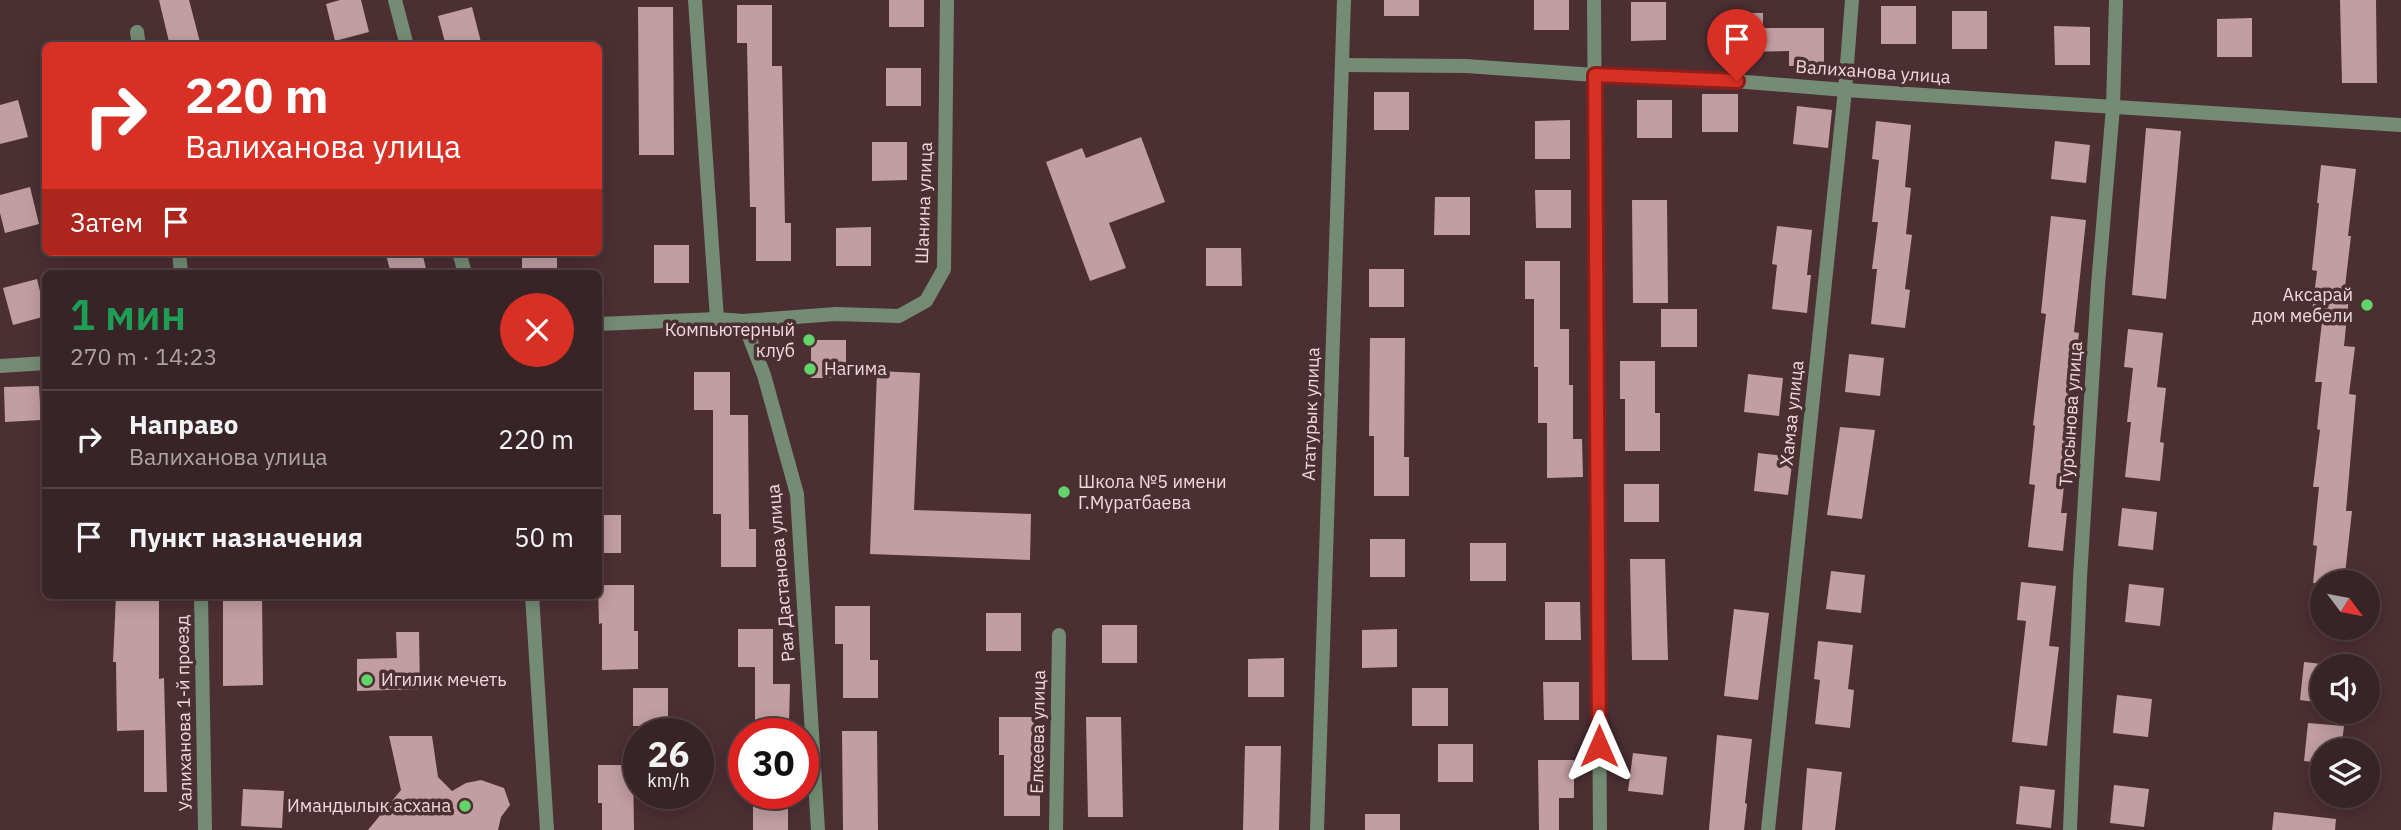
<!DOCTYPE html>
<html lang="ru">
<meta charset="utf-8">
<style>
body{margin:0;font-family:"IBM Plex Sans",sans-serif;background:#3f2b2e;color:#f1f3f6;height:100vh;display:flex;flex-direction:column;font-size:26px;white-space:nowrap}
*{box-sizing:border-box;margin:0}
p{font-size:23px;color:#aba4a7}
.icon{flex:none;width:38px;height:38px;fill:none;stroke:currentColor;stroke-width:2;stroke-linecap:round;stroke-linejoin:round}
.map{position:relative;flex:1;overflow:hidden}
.side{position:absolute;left:42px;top:270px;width:560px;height:329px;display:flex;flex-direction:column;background:#382326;border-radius:10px;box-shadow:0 4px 18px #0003,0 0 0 2px #524043}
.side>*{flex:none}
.guide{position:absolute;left:42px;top:42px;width:560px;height:214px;border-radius:10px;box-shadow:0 4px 18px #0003,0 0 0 2px #524043;background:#d93025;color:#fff;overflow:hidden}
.needle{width:46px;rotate:122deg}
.buttons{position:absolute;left:2310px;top:570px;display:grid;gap:14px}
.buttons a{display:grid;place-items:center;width:70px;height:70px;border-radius:50%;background:#382326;box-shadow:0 4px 18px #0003,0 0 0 2px #524043;font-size:35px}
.speed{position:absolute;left:623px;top:718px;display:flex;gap:14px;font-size:35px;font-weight:700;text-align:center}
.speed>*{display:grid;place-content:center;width:91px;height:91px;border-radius:50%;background:#382326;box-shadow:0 4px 18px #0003,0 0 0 2px #524043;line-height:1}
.speed small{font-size:18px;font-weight:400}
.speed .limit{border:10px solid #d22;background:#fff;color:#111}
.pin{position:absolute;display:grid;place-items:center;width:60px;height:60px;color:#fff;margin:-72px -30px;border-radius:50% 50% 50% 0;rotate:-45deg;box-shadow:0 0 7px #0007}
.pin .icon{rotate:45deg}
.me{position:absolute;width:77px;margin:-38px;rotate:0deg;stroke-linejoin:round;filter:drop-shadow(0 0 5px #0008)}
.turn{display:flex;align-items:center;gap:24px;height:147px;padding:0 28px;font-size:32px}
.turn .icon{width:91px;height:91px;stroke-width:2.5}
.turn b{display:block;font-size:49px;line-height:60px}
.then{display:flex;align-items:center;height:66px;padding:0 28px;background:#0003;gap:14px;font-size:26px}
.round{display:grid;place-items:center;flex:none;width:74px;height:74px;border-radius:37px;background:#3f2b2e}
.summary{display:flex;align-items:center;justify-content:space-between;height:119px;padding:0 28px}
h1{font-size:42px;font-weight:600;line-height:52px;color:#1e9e55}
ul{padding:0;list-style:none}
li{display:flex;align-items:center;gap:21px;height:98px;padding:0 28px;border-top:2px solid #524043}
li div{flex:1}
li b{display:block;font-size:26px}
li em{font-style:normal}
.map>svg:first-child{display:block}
.building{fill:#c19ea2}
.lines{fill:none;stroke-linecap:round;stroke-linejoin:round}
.street{stroke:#748c74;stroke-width:14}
.route-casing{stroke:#8d1f18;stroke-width:18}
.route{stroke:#d93025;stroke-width:12}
.poi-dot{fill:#61d46a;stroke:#4b2f33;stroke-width:2.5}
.labels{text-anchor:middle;stroke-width:7;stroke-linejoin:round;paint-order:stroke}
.street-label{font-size:18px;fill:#eedadd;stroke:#4b2f33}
.poi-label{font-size:18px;fill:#eedadd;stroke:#4b2f33;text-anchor:end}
</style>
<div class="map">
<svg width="2401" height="830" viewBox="0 0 2401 830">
<rect width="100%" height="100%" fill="#4b2f33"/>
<g class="building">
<polygon points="159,0 189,0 201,46 170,46"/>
<polygon points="340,0 361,0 369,32 335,41 326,4"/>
<rect x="889" y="0" width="35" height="27"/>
<rect x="1384" y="0" width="35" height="16"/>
<rect x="1534" y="0" width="35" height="30"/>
<polygon points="2340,0 2376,0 2377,83 2342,83"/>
<polygon points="1631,2 1666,2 1666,40 1631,41"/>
<polygon points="737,5 772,5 772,66 782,66 785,223 791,223 791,261 756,261 756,207 750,207 747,43 737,43"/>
<rect x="1881" y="6" width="35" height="38"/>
<polygon points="472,7 482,46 446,46 438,16"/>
<polygon points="638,7 673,7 674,155 639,155"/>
<rect x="1952" y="11" width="35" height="38"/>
<polygon points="1728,13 1763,13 1763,28 1824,28 1824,66 1789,66 1789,51 1728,52"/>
<polygon points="2252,18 2252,57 2217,57 2217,19"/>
<polygon points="2054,26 2090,27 2090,65 2055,65"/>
<rect x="886" y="68" width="35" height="38"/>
<rect x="1374" y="92" width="35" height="38"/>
<rect x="1702" y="94" width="36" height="38"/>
<polygon points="18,100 28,137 0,144 0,105"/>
<rect x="1637" y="100" width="35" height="38"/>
<polygon points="1797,106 1832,110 1828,148 1793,144"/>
<polygon points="1570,120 1570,159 1535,159 1535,121"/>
<polygon points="1876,121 1911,125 1905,187 1911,188 1906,234 1912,235 1905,289 1910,290 1905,328 1871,324 1877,269 1872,269 1878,222 1872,222 1879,160 1872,159"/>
<polygon points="2146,128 2181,131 2166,299 2132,295"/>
<polygon points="1141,137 1165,202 1109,223 1126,268 1090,281 1046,162 1082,148 1086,158"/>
<polygon points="2055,141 2090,145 2086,183 2051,179"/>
<polygon points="872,142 907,142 907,180 872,181"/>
<polygon points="2321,165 2356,169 2348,236 2351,236 2345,287 2350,287 2344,346 2355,347 2349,394 2356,395 2346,511 2352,511 2344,583 2313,583 2317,546 2313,545 2319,487 2313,487 2320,430 2317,429 2322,382 2315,382 2322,322 2311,321 2317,271 2312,270 2319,203 2317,203"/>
<polygon points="30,187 39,224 5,233 0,213 0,195"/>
<polygon points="1535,190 1571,190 1571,228 1536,228"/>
<polygon points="1435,197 1470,197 1470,235 1434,235"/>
<polygon points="1632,200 1667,200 1668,303 1633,303"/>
<polygon points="2051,216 2086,220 2074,332 2079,333 2065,449 2068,450 2061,513 2067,513 2063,551 2028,547 2035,485 2029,484 2035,426 2033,425 2046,314 2041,313"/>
<polygon points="1777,226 1812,230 1807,275 1811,275 1807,313 1772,309 1777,265 1772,264"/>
<polygon points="871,227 871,266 836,266 836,228"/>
<rect x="654" y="245" width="35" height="38"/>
<polygon points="1206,248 1241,248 1242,286 1206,286"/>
<polygon points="385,252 422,252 427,273 391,273"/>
<polygon points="557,254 557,273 522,273 522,255"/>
<polygon points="1525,261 1560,261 1560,329 1569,329 1569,385 1573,385 1573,439 1582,439 1583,477 1547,478 1547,423 1538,423 1538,367 1534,367 1534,299 1525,299"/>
<rect x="1369" y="269" width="35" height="38"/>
<polygon points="37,279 46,316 13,325 3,288"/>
<rect x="1661" y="309" width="36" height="38"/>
<polygon points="2128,329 2163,333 2157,387 2166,388 2160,442 2164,443 2160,481 2125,477 2131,422 2127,422 2133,368 2124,367"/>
<polygon points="1370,338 1405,338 1404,457 1409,457 1409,496 1374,496 1374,436 1369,436"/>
<rect x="811" y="340" width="35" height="38"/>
<polygon points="1849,354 1884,358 1880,396 1845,392"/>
<polygon points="1620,361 1655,361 1655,413 1660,413 1660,451 1625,451 1625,399 1620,399"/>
<polygon points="877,371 920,373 914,510 1031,514 1030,560 870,554"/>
<polygon points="694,372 730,372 730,415 748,415 749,529 756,529 756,567 721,567 721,514 713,514 713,410 694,410"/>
<polygon points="1748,374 1783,378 1779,416 1744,412"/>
<polygon points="39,386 41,420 5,422 4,387"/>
<polygon points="1840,427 1875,430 1862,519 1827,515"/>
<polygon points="1758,453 1793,457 1788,495 1754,491"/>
<rect x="1624" y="484" width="35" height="38"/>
<polygon points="2122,508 2157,512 2153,550 2118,546"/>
<rect x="598" y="515" width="23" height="38"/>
<rect x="1370" y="539" width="35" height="38"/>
<rect x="1470" y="543" width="36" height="38"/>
<polygon points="1630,559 1665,559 1668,660 1632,660"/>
<polygon points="1831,571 1865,575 1861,613 1826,609"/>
<polygon points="2021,582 2056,586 2049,646 2059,647 2047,746 2012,742 2026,621 2017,620"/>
<polygon points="2129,584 2164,588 2160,626 2125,622"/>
<polygon points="598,585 634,585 634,631 638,631 638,669 602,670 602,623 599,624"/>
<polygon points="116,595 159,595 159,679 164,678 167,792 144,792 144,730 117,731 116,662 113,662"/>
<polygon points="223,595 262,595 263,685 223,686"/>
<polygon points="1545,602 1580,602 1581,640 1545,640"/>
<polygon points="835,606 870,606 870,660 878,660 878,698 843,698 843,644 835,644"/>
<polygon points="1734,609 1769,613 1758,700 1724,696"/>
<rect x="986" y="613" width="35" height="38"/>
<rect x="1102" y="625" width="35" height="38"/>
<polygon points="738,629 773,629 773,684 790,684 789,722 755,723 755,667 738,667"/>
<polygon points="1397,629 1397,667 1362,668 1362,630"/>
<polygon points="396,632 419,632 420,689 357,691 357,659 397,658"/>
<polygon points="1818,641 1853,645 1848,689 1854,690 1850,728 1815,724 1820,680 1814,679"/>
<polygon points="1284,658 1284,697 1248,697 1248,659"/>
<polygon points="2304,662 2322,664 2322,703 2300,700"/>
<polygon points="1543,682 1579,682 1579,720 1544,720"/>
<rect x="633" y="688" width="35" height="38"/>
<rect x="1412" y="688" width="36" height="38"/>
<polygon points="2117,695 2152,699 2148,737 2113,733"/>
<polygon points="999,717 1034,717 1034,778 1040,778 1040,816 1004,816 1004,755 999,755"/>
<polygon points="1086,717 1121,717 1123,817 1088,817"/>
<polygon points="2308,723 2344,726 2341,751 2322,751 2322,763 2304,761"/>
<polygon points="842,731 877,731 878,830 843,830"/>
<polygon points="1717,735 1752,739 1745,803 1747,804 1744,830 1709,830"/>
<polygon points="389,736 432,736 438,777 452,791 466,783 481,780 504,788 510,805 501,817 498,830 368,830 401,790"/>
<rect x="1438" y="744" width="35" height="38"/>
<polygon points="1245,746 1281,746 1279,830 1243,830"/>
<polygon points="1633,753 1667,757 1663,795 1628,791"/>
<polygon points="1538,760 1574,760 1574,798 1559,798 1559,830 1539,830"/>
<polygon points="598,765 633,765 634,830 602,830 602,803 598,803"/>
<polygon points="1807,768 1842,772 1835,830 1802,830"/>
<polygon points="2114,785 2149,789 2144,827 2110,823"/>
<polygon points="2020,786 2055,790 2051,828 2016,824"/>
<polygon points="243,789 284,791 282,828 241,826"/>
<rect x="753" y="794" width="35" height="36"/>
<polygon points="2274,812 2336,819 2335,830 2272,830"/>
<rect x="1365" y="814" width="35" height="16"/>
</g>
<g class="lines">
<g class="street">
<polyline points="395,0 407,46"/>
<polyline points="695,0 717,319"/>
<polyline points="1594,0 1600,830"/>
<polyline points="137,32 139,46"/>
<polyline points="1342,65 1466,66 1595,75 1709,79 1845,90 2401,125"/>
<polyline points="179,252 181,273"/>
<polyline points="459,252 465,273"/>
<polyline points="743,321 764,375 797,494 818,830"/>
<polyline points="598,324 717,319 743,321 836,314 899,316 926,301 944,269 947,0"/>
<polyline points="0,366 46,363"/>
<polyline points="201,595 205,830"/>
<polyline points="532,595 547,830"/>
<polyline points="1056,830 1059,635"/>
<polyline points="1317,830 1344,0"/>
<polyline points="1768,830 1845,90 1852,0"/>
<polyline points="2070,830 2080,578 2098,285 2113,107 2116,0"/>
</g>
</g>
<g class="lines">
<g class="route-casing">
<polyline id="route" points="1599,746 1595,75 1737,81"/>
</g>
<use href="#route" class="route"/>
</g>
<g class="poi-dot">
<circle cx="2367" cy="305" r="7"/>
<circle cx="809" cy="340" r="7"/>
<circle cx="810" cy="369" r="7"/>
<circle cx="1064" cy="492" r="7"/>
<circle cx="367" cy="680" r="7"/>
<circle cx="465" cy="806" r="7"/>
</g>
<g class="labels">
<g class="street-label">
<text transform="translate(1873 72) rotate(4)" y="6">Валиханова улица</text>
<text transform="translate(924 203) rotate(-88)" y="6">Шанина улица</text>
<text transform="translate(1792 413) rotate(-84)" y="6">Хамза улица</text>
<text transform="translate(1311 414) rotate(-88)" y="6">Ататурык улица</text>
<text transform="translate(2071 414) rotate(-86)" y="6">Турсынова улица</text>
<text transform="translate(781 573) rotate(-95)" y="6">Рая Дастанова улица</text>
<text transform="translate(184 713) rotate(-91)" y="6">Уалиханова 1-й проезд</text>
<text transform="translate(1038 732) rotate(-89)" y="6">Елкеева улица</text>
</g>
<g class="poi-label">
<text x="2353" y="301">Аксарай<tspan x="2353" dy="21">дом мебели</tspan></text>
<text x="795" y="336">Компьютерный<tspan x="795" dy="21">клуб</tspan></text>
<text x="824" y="375" text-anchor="start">Нагима</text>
<text x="1078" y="488" text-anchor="start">Школа №5 имени<tspan x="1078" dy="21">Г.Муратбаева</tspan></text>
<text x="381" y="686" text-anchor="start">Игилик мечеть</text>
<text x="451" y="812">Имандылык асхана</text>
</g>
</g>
</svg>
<div class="buttons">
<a><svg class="needle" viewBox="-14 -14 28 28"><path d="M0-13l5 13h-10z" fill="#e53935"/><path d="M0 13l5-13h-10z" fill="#aba4a7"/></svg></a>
<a><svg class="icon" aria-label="sound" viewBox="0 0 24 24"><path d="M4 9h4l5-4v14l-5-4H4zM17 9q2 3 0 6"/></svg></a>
<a><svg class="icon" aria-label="layers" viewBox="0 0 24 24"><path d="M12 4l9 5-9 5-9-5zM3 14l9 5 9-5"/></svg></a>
</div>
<div class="speed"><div>26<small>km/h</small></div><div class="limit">30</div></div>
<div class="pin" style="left:1737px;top:81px;background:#d93025"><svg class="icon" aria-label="arrive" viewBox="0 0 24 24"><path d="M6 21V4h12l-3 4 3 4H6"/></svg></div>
<svg class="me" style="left:1599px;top:746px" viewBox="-20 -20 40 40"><path d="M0-17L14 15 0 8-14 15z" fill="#d93025" stroke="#fff" stroke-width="4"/></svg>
<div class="guide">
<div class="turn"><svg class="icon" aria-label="right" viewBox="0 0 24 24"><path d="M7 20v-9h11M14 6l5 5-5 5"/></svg><div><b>220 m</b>Валиханова улица</div></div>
<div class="then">Затем<svg class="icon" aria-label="arrive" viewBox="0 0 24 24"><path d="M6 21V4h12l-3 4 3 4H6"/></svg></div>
</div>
<section class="side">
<div class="summary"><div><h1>1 мин</h1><p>270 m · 14:23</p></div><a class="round" style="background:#d93025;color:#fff"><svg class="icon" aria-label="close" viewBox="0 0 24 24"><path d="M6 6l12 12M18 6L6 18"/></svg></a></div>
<ul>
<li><svg class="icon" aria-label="right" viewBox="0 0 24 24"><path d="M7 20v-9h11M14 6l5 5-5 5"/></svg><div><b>Направо</b><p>Валиханова улица</p></div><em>220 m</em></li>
<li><svg class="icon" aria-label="arrive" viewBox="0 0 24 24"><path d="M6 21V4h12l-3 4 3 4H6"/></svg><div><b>Пункт назначения</b></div><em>50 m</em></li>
</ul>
</section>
</div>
